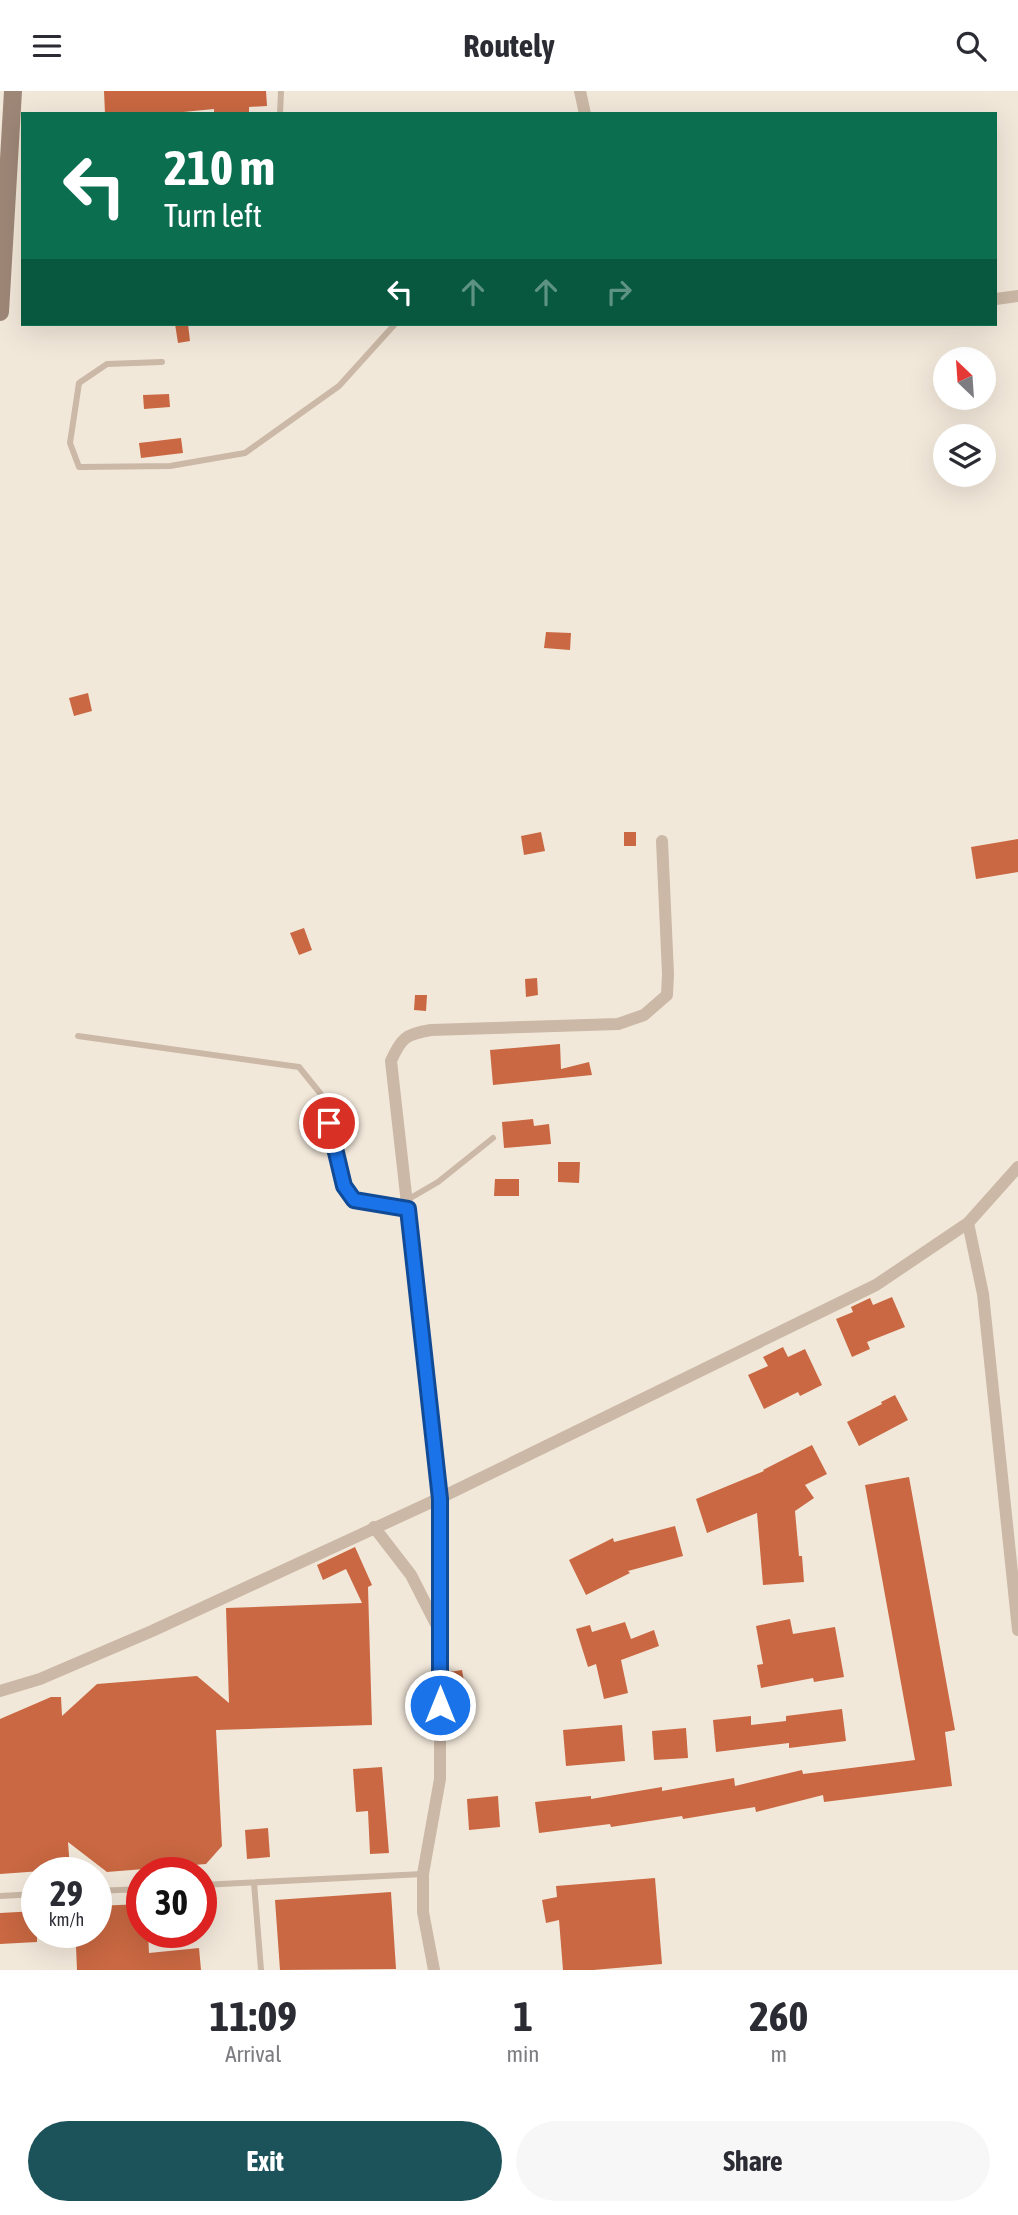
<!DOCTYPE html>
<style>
body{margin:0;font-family:"Asap Condensed",sans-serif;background:#f7f7f7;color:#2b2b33;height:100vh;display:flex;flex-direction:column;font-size:26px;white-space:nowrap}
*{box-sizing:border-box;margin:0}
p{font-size:23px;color:#7c7c81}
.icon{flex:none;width:38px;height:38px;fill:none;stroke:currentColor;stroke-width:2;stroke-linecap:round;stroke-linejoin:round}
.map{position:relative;height:1879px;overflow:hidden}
.panel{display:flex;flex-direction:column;background:#fff;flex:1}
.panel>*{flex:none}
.hud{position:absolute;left:21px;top:21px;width:976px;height:214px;border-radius:0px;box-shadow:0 7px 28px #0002;background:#0b6e4f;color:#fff;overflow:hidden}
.needle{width:46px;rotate:335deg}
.tools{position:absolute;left:933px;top:256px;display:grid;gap:14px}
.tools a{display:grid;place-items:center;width:63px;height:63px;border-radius:50%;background:#fff;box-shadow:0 7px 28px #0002;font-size:35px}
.speed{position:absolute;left:21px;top:1766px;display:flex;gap:14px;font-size:35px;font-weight:700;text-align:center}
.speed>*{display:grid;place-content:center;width:91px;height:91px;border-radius:50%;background:#fff;box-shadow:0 7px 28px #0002;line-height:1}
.speed small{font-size:18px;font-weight:400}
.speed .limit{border:10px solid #d22;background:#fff;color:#111}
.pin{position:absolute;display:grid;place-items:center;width:60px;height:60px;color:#fff;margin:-30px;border:4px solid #fff;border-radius:50%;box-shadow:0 2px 7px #0007}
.me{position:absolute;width:77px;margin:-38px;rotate:0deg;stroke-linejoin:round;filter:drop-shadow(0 0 5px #0008)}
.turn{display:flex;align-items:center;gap:24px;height:147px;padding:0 28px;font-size:32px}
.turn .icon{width:91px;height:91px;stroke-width:2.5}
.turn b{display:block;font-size:49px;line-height:60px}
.lanes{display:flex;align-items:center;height:66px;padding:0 28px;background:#0003;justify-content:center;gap:35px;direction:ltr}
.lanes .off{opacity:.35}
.eta{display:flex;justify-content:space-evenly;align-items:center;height:119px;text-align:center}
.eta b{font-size:42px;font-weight:700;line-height:49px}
.cta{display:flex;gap:14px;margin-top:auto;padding:14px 28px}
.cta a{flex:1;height:80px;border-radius:42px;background:#1c5259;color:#fff;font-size:28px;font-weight:700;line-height:80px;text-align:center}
.cta a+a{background:#f7f7f7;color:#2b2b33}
header{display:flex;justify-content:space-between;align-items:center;height:91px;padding:0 28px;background:#fff;font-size:32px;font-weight:700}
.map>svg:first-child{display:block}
.building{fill:#c96842}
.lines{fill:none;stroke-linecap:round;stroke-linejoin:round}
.service{stroke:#cbb8a6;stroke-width:6}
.minor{stroke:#cbb8a6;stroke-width:12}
.secondary{stroke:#9e8777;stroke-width:18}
.route-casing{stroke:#114b97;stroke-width:18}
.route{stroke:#1a73e8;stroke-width:12}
</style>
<header><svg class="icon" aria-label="menu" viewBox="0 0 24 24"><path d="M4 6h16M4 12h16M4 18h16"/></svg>Routely<svg class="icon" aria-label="search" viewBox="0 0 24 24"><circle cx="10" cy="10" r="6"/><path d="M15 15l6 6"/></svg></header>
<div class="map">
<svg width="1018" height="1879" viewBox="0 0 1018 1879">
<rect width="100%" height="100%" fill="#f2e8da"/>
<g class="building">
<polygon points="104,0 266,0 267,15 249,16 249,23 214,23 214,18 163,23 105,23"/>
<polygon points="175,233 188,233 190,250 178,252"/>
<polygon points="169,303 170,316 144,318 143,304"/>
<polygon points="181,347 183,362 141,367 139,352"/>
<polygon points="546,541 571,542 570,559 544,557"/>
<polygon points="88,602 92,620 74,625 69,607"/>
<polygon points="541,741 545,760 524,764 521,745"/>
<rect x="624" y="741" width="12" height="14"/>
<polygon points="1018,748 1018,781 976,788 971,756"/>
<polygon points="304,837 312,859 299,864 290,842"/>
<polygon points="537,887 538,904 526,906 525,888"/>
<polygon points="415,904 427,904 426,920 414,919"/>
<polygon points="560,953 561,978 589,971 592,984 493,994 490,959"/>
<polygon points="533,1028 534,1035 549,1033 551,1053 504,1057 502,1031"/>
<polygon points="558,1071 580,1071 579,1092 558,1091"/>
<polygon points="495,1088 519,1088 519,1105 494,1105"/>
<polygon points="892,1206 905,1236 867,1251 870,1258 852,1266 836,1228 853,1221 851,1216 870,1207 873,1214"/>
<polygon points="783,1256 788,1266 805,1258 822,1294 800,1305 798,1301 764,1318 748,1284 768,1275 763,1266"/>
<polygon points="895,1304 908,1329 859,1355 847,1331 882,1313 881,1311"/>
<polygon points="812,1354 827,1383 805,1394 814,1407 795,1420 799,1465 802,1465 804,1491 763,1494 757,1422 707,1442 696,1408 764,1380 763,1379"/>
<polygon points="909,1386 955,1639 945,1641 952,1695 824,1711 823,1704 756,1721 755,1716 683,1728 682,1725 611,1736 610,1733 539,1742 535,1711 591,1705 591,1708 662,1696 662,1700 734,1687 735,1695 802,1679 803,1683 915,1669 865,1394"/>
<polygon points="675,1435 683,1465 628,1480 630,1482 586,1504 569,1469 613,1447 614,1451"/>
<polygon points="355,1456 372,1494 368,1496 372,1634 216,1639 222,1755 206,1773 107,1781 68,1751 70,1778 0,1783 0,1628 51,1606 61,1606 62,1625 97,1593 197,1585 229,1612 226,1517 362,1512 346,1478 323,1489 317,1474"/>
<polygon points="790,1528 793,1543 835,1536 844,1586 814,1591 813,1587 761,1597 757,1574 763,1573 756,1535"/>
<polygon points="625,1531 631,1548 654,1539 659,1555 621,1569 628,1602 604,1608 596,1573 588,1576 576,1538 590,1534 592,1541"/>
<polygon points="462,1579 466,1602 450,1605 449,1581"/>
<polygon points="842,1618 846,1650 789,1657 789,1652 716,1661 713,1629 751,1625 751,1634 786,1630 786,1625"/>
<polygon points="622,1634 625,1670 566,1675 563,1639"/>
<polygon points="686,1637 688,1667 654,1669 652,1640"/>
<polygon points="382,1676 389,1762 370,1763 368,1720 356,1721 353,1678"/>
<polygon points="498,1705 500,1736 469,1739 467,1708"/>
<polygon points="268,1737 270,1766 247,1768 245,1739"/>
<polygon points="655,1787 662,1873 593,1879 563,1879 559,1829 546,1832 542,1809 557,1806 556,1795"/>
<polygon points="391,1801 396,1878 280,1879 275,1809"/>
<polygon points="142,1813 142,1841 148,1841 149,1862 199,1857 201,1879 77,1879 76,1855 65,1855 64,1841 96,1841 96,1815"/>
<polygon points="37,1820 37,1851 0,1853 0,1822"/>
</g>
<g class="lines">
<g class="service">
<polyline points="280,23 281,0"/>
<polyline points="162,271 107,273 79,292 70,352 79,376 170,375 245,362 339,295 395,233"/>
<polyline points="78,945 299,976 324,1007 344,1095 354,1109 408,1118"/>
<polyline points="407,1109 438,1091 493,1047"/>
<polyline points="254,1792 261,1879"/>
<polyline points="201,1794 423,1783"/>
<polyline points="96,1800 142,1798"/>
<polyline points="0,1805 37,1803"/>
</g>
<g class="minor">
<polyline points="580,0 585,23"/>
<polyline points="996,208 1018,205"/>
<polyline points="968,1132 1018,1076"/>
<polyline points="374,1436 411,1484 439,1539"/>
<polyline points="0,1600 40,1588 152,1540 440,1407 876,1194 968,1132 983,1203 1018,1539"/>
<path d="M434,1879L423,1821V1783L440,1688V1407L391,970C401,947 406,943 431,939L618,933L644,924L667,904L668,883L662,750"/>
</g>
<polyline class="secondary" points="0,221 13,0"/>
</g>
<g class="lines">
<g class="route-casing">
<polyline id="route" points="329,1032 344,1095 354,1109 408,1118 440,1408 440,1614"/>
</g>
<use href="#route" class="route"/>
</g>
</svg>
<div class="tools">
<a><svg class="needle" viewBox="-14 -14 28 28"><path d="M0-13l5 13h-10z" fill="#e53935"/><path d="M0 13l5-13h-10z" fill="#7c7c81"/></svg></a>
<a><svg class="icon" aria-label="layers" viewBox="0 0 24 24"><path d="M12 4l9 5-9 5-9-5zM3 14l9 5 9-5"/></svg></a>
</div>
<div class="speed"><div>29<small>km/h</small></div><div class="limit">30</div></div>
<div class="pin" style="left:329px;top:1032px;background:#d93025"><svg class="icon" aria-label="arrive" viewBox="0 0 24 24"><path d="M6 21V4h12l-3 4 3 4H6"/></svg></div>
<svg class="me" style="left:440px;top:1614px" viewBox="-20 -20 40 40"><circle r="17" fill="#1a73e8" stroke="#fff" stroke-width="3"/><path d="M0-11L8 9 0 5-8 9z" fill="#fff"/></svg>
<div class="hud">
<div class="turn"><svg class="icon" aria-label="left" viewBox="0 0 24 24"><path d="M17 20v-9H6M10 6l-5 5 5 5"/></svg><div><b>210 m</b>Turn left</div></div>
<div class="lanes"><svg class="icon" aria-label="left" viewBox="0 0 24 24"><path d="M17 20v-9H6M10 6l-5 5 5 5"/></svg><svg class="icon off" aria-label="ahead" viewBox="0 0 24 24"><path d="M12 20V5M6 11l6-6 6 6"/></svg><svg class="icon off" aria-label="ahead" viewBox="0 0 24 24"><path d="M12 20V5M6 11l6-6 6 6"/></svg><svg class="icon off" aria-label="right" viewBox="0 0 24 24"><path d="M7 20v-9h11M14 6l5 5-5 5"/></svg></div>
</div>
</div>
<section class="panel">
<div class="eta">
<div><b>11:09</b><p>Arrival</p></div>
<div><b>1</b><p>min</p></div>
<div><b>260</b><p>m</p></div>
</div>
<div class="cta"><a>Exit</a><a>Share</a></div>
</section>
